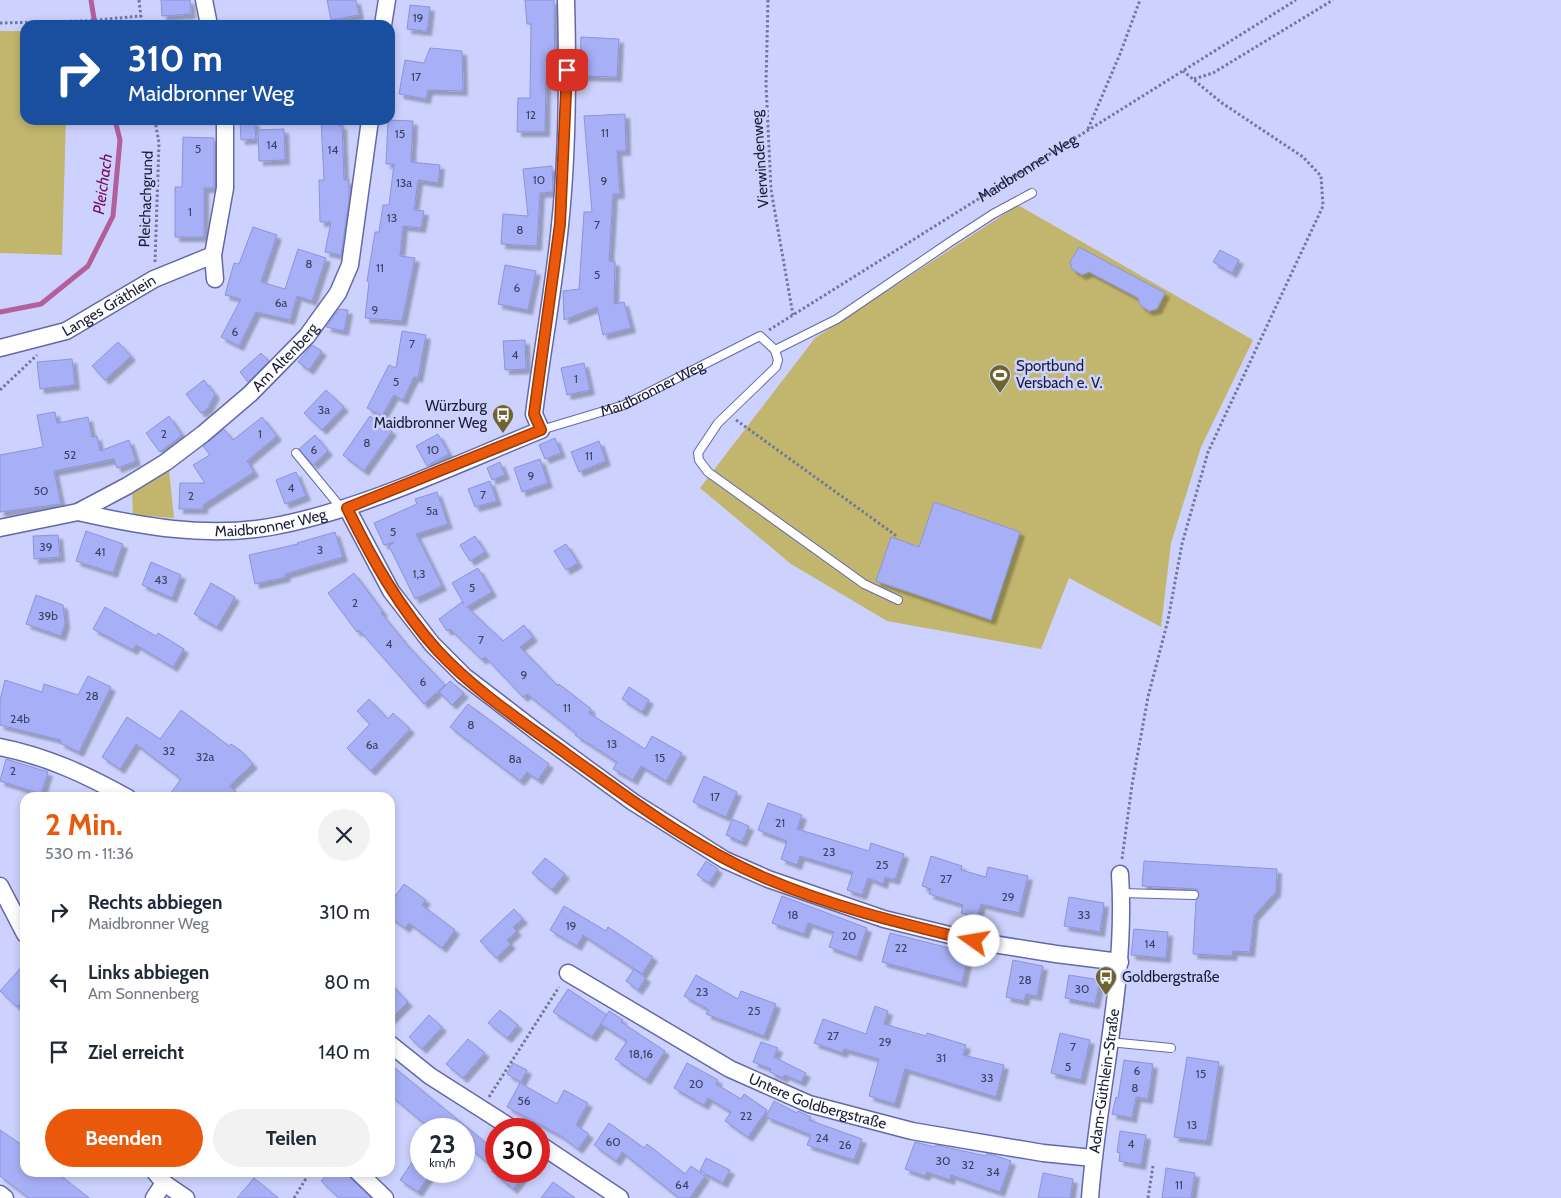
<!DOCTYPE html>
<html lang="de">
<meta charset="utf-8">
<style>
body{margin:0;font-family:Cabin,sans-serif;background:#f2f2f3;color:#1f2937;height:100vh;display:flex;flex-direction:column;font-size:19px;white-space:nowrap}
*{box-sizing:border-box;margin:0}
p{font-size:16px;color:#747a83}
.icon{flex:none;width:28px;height:28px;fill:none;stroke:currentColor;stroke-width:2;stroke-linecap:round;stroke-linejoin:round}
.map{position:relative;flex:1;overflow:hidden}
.drawer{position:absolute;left:20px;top:792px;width:375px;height:385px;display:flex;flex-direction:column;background:#fff;border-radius:15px;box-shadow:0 2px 8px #0003}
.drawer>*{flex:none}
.top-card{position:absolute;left:20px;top:20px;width:375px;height:105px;border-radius:15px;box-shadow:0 2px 8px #0003;background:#1a4fa0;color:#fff;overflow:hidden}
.speed{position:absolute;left:410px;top:1118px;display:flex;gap:10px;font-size:25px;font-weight:700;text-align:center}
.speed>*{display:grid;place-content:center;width:65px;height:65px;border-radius:50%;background:#fff;box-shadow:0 2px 8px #0003;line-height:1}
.speed small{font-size:12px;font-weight:400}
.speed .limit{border:8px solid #d22;background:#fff;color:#111}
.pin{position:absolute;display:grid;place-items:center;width:42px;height:42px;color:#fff;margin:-21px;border-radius:10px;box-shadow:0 2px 8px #0006}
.me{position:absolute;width:55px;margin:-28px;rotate:283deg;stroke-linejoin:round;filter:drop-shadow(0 0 4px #0008)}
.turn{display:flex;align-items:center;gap:18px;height:105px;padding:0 25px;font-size:22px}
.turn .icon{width:65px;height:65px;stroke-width:2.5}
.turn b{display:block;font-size:35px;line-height:42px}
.round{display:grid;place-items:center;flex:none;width:52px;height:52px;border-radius:26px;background:#f2f2f3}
.headline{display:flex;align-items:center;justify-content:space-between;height:85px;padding:0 25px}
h1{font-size:30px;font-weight:700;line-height:38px;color:#ea580c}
.button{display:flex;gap:10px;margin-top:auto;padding:10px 25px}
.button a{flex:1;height:58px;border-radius:30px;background:#ea580c;color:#fff;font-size:20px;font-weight:700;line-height:58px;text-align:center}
.button a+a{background:#f2f2f3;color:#1f2937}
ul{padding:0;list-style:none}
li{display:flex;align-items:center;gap:15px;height:70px;padding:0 25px}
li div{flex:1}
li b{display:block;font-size:19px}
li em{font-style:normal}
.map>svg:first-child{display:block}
.green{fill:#c2b56d}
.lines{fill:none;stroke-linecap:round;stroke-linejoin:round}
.stream{stroke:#b35f9a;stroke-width:5}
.building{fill:#a7aff6;stroke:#8d93d8;filter:url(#shadow)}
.lane-casing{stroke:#6468aa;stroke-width:10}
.street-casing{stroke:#6468aa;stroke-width:19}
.path{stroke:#73779a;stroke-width:3;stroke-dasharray:2.5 2.5;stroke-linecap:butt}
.lane{stroke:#fff;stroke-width:8}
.street{stroke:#fff;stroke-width:16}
.route-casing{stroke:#983908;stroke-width:12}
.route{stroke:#ea580c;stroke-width:9}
.labels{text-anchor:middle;stroke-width:5;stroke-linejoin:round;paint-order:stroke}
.number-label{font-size:12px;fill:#3e4268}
.street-label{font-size:15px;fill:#1b1d38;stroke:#ccd2fd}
.poi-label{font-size:15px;fill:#1b1d38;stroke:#ccd2fd;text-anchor:start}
.water-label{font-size:16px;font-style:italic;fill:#770b61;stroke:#ccd2fd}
</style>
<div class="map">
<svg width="1561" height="1198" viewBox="0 0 1561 1198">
<defs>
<filter id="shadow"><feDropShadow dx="4.5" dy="4.5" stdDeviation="1" flood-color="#0004"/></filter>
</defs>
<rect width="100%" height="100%" fill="#ccd2fd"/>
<g class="green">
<polygon points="0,31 25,31 25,120 66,120 62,255 0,253"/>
<polygon points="1018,205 1253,340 1201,447 1171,543 1161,627 1069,578 1041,649 887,621 791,564 700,488 815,338"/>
<polygon points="169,470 174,518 133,515 132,492"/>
</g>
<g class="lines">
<g class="stream">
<polyline points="91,0 95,25"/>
<polyline points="0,312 41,304 88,266 113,216 120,140 115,120"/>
</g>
</g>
<g class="building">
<polygon points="161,0 190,0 191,14 162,16"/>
<polygon points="327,0 356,0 359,15 331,20"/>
<polygon points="525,0 554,0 555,81 546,81 545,132 517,132 518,98 530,98 531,24 527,24"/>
<polygon points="410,5 430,7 427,31 407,29"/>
<polygon points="581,37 619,39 617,77 580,76"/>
<polygon points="430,48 462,51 463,91 428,90 426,99 399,94 405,60 424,63"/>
<polygon points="625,114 626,151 617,151 620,194 613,194 609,261 615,262 614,304 624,302 631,328 603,335 597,307 564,320 563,291 579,289 584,212 592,212 584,116"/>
<polygon points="321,120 339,120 339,126 342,125 344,180 349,180 349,200 341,255 325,252 331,222 320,222 319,180 324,180"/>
<polygon points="388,120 413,121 411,162 440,165 438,183 418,180 414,210 424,211 421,228 403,226 400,256 415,258 402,321 365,318 369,282 367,281 375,232 379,232 383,205 389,205 394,164 386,164"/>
<polygon points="240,121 254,121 256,139 241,140"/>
<polygon points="284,129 285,160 259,161 258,130"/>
<polygon points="183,137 214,138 214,188 204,188 204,237 175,237 175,187 182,187"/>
<polygon points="552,166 553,192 540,193 537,246 501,244 503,214 528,216 523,169"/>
<polygon points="253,227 277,235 261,282 285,289 298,249 326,258 312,301 297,296 290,320 256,312 239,346 221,337 241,299 225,295 234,263 239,264"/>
<polygon points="1079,247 1165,293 1157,309 1149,311 1140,305 1138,298 1089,272 1082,275 1072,269 1070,262"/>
<polygon points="1220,250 1239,260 1232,273 1213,262"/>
<polygon points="505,265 536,271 528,310 498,304"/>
<polygon points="339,309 348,310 344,331 326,327"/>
<polygon points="402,331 426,335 418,378 414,377 403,400 394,395 382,416 367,408 389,365 396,368"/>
<polygon points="525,340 526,369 505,370 503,341"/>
<polygon points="118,342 131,356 105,380 92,366"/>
<polygon points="312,345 322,351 309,370 298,362"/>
<polygon points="261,353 269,361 248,382 240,372"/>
<polygon points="72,359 75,385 40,389 37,362"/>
<polygon points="584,363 590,390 567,395 561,368"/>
<polygon points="204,380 215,394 208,408 201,413 186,394"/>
<polygon points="326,390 344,407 322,430 304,413"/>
<polygon points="55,412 57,423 88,417 92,437 97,436 100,451 129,440 136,461 117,468 114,459 54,471 61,504 0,512 0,455 43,447 37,415"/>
<polygon points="169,416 182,435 160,452 146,433"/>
<polygon points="370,416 392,431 364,471 343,455"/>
<polygon points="262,417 277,436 247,461 254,472 203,505 203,509 179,509 180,483 205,483 193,465 210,455 203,446 224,429 233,440"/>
<polygon points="438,434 449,454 427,466 416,446"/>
<polygon points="315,435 328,451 313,465 299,449"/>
<polygon points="555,438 561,453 545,459 539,445"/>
<polygon points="599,441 606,461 579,472 571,452"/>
<polygon points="540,459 548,483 522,492 514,468"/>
<polygon points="500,462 505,475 492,480 487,468"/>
<polygon points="296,472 306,496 285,504 276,480"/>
<polygon points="490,481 497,501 475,507 468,489"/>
<polygon points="437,492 448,524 416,534 442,586 415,599 389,546 394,542 384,545 374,523 417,504 415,499"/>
<polygon points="934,502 1020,532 991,620 876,581 891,537 919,547"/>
<polygon points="86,531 123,544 113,573 76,561"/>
<polygon points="335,532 343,557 285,574 286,577 255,584 249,555 298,544 297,543"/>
<polygon points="58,535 60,557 34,559 33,536"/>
<polygon points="475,536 485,552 470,561 460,545"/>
<polygon points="566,544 578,563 566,570 554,551"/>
<polygon points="151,562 181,575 172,598 142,585"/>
<polygon points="478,568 492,592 467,607 503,641 524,625 533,637 520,647 558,686 559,684 591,709 589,713 645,749 652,736 682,753 666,781 641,766 633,780 613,769 617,762 575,735 577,734 527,694 523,697 485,657 482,660 450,629 447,631 439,619 462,602 464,604 452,583"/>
<polygon points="354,573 383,612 381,613 408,646 445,685 424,704 359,630 357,632 328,593"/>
<polygon points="211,583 235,597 217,627 194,614"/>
<polygon points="36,595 63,605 65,624 61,636 26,624"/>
<polygon points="105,607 156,636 158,633 184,649 173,667 136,645 133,650 93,629"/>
<polygon points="88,676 111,687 79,752 60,743 61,740 0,725 0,700 5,680 42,692 44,684 78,695"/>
<polygon points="450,681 464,693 452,705 439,692"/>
<polygon points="629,687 649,700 642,712 622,699"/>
<polygon points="369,699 388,719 393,713 410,729 371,771 347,748 370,724 357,711"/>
<polygon points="468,704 549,764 538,780 527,772 520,781 450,727"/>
<polygon points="181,710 229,746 231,744 240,750 253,764 229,786 243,798 167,798 181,779 136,744 120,769 102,757 127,717 160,739"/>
<polygon points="6,759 48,772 41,794 0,781"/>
<polygon points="704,776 737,792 726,817 693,802"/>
<polygon points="768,803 802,815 797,829 869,851 871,843 904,854 895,880 885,877 883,884 868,878 862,895 847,890 853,872 800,856 797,865 781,859 787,841 758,830"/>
<polygon points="732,819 749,826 742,842 726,835"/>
<polygon points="931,856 962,866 961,870 986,877 988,867 1028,876 1019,913 981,904 977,917 961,913 963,905 929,894 931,889 922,886"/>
<polygon points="545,858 565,874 552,890 532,873"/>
<polygon points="706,861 718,869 709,883 697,875"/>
<polygon points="1144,861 1277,869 1276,892 1254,916 1250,952 1233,951 1232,956 1193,954 1196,900 1199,893 1197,889 1142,886"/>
<polygon points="404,884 426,900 422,905 455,930 442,948 409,923 405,928 390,917 390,903"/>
<polygon points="782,896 867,928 857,957 829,947 834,932 808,923 804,934 772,923"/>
<polygon points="1069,897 1104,903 1100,932 1064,926"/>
<polygon points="564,906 606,931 608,927 653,957 642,974 583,935 577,946 550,930"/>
<polygon points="514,909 523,919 513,927 517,931 507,940 511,944 496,958 480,941"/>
<polygon points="1134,929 1168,932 1166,958 1131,955"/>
<polygon points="890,933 969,953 962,983 882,962"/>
<polygon points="1013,960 1043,966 1037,996 1026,994 1024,1001 1006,997"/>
<polygon points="25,963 25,999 17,1007 0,991"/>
<polygon points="634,969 646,978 638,990 626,981"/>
<polygon points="696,975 738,999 741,991 776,1004 764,1036 706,1014 709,1010 684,996"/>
<polygon points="1069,975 1100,980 1095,1004 1065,998"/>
<polygon points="390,983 408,1002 390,1020"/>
<polygon points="568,989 607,1015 592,1037 553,1012"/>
<polygon points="875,1006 888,1011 884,1024 926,1036 927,1033 966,1045 963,1055 1004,1065 996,1097 905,1069 895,1104 869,1096 879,1059 844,1049 843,1053 814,1043 823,1019 866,1034"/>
<polygon points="500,1010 518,1025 507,1038 488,1023"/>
<polygon points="609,1011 623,1020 621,1022 665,1051 646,1080 615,1059 627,1041 601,1024"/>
<polygon points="429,1015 442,1027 422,1049 409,1037"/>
<polygon points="1060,1033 1090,1040 1081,1080 1051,1073"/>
<polygon points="468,1039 485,1053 463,1078 446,1064"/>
<polygon points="761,1042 778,1048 774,1057 806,1073 801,1082 785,1075 783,1078 770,1072 771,1069 753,1062"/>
<polygon points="1187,1057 1219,1062 1207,1141 1174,1137"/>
<polygon points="1124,1060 1153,1064 1148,1099 1136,1097 1132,1118 1112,1114 1116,1097 1118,1098"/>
<polygon points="513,1063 527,1070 521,1082 507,1074"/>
<polygon points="687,1063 718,1080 716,1084 741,1099 744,1094 767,1110 748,1137 725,1121 731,1112 708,1098 704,1105 674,1088"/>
<polygon points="390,1064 496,1151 496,1170 464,1143 464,1129 431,1129 390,1095"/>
<polygon points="520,1083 557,1104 564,1090 588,1103 576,1125 589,1134 578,1149 561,1136 507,1107"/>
<polygon points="774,1101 797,1113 798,1111 811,1117 809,1120 862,1139 854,1160 807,1145 811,1135 766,1117"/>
<polygon points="609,1123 644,1148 647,1144 685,1174 691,1166 705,1176 690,1198 679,1198 622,1152 616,1161 594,1145"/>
<polygon points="0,1130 25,1147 25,1172 56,1172 89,1198 29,1198 0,1176"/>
<polygon points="1120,1131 1146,1135 1141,1165 1119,1161 1120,1153 1117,1152"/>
<polygon points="915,1142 935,1147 936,1145 986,1156 986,1154 993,1155 1011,1161 1000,1192 951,1175 950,1180 927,1172 925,1176 905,1169"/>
<polygon points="421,1149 421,1171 432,1171 418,1192 400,1180"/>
<polygon points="706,1158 730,1170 723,1183 700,1171"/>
<polygon points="1166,1168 1195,1173 1191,1198 1162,1198"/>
<polygon points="491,1171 527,1171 513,1189"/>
<polygon points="329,1172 344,1172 371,1198 339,1198 321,1181"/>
<polygon points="1043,1173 1073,1179 1070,1198 1038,1198"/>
<polygon points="254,1178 278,1198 237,1198"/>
<polygon points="553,1182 575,1198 541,1198"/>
</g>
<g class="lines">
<g class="lane-casing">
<g id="lane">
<polyline points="775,350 778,360 776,367 718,423 698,453 699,460 708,472 864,584 898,600"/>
<path id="s2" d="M541,430L624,405L760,336L775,350L837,319L950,242L993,214L1032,193"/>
<polyline points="296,453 342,509"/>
<polyline points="1121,893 1194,895"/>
<polyline points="1109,1042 1171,1048"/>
</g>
</g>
<g class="street-casing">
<g id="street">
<polyline points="204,0 209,25"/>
<polyline points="383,25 387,0"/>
<polyline points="215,279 213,255 225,188 225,120"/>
<path id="s3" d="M0,348L66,331L154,279L213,255"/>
<polyline points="347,508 391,591 432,644 464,676 537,732 633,802 725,860 768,879 884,919 974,941 1056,954 1120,962"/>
<path id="s4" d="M78,512C140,526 205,538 270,527C360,511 456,464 541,430L534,414C542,351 554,288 560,225C568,150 568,75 566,0"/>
<path id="s5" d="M0,528L78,512L127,486L166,462L203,434L250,394L307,336L338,293L350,265L370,120"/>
<path d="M0,747C46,756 87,775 128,798"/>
<polyline points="0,886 25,934"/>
<path id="s6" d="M568,973L730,1069L809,1104L912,1131L1043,1153L1093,1158"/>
<polyline points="390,1044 430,1076 513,1129"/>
<polyline points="539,1144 620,1198"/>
<polyline points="155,1172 164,1183 186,1198"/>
<polyline points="358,1172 385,1198"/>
<polyline points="0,1194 5,1198"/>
<polyline points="154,1198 164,1183"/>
<path id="s7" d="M1090,1198C1098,1090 1127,983 1120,874"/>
</g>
</g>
<g class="path">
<polyline points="139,0 142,25"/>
<polyline points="768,0 766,84 771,190 793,315"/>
<polyline points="0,23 85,21 141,16"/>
<polyline points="1194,79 1213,73 1333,0"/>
<polyline points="1088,129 1120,54 1140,0"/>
<polyline points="155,262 159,143 155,120"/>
<path id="s1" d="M769,330L1296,0"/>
<polyline points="0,390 37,355"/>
<polyline points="736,420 898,537"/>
<polyline points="1122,859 1132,785 1148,697 1168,620 1182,544 1208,452 1323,206 1321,176 1303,157 1222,103 1183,71"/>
<polyline points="489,1097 559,987"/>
<polyline points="294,1198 310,1172"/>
<polyline points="1148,1198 1153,1166"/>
</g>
<use href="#lane" class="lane"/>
<use href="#street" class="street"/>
</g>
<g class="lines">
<g class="route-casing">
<path id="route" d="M567,70L560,224L534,414L541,430L347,508C372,559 399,608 438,651C475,691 524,723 568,755C631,800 693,847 765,878C832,907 904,924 974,941"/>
</g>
<use href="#route" class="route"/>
</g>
<defs>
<g id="stadium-pin" transform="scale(1.125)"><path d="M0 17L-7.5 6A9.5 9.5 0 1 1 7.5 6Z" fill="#6d6430" stroke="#ccd2fd"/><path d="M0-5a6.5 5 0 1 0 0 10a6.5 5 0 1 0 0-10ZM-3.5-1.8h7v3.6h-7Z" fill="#fff"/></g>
<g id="bus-pin" transform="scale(1.125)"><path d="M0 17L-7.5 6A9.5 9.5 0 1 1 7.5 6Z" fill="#6d6430" stroke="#ccd2fd"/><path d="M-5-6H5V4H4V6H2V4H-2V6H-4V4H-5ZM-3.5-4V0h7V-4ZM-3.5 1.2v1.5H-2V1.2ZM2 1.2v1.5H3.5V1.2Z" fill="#fff"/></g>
</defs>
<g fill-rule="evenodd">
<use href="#stadium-pin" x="1000" y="375"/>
<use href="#bus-pin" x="503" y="415"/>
<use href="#bus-pin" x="1106" y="977"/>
</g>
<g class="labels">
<g class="number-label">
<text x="418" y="22">19</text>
<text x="416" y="81">17</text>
<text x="531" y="119">12</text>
<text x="605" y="137">11</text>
<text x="400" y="138">15</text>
<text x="272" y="149">14</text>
<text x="198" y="153">5</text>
<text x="333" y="154">14</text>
<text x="539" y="184">10</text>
<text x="604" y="185">9</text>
<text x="404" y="187">13a</text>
<text x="190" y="216">1</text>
<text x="392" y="222">13</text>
<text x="597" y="229">7</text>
<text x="520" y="234">8</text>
<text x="309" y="268">8</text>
<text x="380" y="272">11</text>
<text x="597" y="279">5</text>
<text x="517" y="292">6</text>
<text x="281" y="307">6a</text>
<text x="375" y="314">9</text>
<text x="235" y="336">6</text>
<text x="412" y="348">7</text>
<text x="515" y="359">4</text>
<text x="576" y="383">1</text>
<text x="396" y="386">5</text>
<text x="324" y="414">3a</text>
<text x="164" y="438">2</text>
<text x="260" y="438">1</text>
<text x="367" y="447">8</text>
<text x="314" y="454">6</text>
<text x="433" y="454">10</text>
<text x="70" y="459">52</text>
<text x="589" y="460">11</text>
<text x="531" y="480">9</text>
<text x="291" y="492">4</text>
<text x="41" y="495">50</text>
<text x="483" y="499">7</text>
<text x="191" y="500">2</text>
<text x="432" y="515">5a</text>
<text x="393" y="536">5</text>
<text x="46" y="551">39</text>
<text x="320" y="554">3</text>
<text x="100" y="556">41</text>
<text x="419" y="578">1,3</text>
<text x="161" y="584">43</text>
<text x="472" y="592">5</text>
<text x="355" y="607">2</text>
<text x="48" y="620">39b</text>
<text x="481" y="644">7</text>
<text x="389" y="648">4</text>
<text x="524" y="679">9</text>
<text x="423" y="686">6</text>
<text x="92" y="700">28</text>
<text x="567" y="712">11</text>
<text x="20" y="723">24b</text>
<text x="471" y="729">8</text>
<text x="612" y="748">13</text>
<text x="372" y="749">6a</text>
<text x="169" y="755">32</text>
<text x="205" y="761">32a</text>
<text x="660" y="762">15</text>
<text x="515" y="763">8a</text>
<text x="13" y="775">2</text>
<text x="715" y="801">17</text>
<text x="780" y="827">21</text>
<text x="829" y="856">23</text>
<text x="882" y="869">25</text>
<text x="946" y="883">27</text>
<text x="1008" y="901">29</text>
<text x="793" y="919">18</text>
<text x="1084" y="919">33</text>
<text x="571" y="930">19</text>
<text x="849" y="940">20</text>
<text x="1150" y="948">14</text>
<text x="901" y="952">22</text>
<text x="1025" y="984">28</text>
<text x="1082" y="993">30</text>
<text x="702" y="996">23</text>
<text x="754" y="1015">25</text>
<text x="833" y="1040">27</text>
<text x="885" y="1046">29</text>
<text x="1073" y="1051">7</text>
<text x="641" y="1058">18,16</text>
<text x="941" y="1062">31</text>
<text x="1068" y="1071">5</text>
<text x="1137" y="1075">6</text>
<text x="1201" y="1078">15</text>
<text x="987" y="1082">33</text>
<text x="696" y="1088">20</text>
<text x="1135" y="1092">8</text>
<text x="524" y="1105">56</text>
<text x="746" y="1120">22</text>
<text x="1192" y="1129">13</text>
<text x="822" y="1142">24</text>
<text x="613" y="1146">60</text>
<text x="1131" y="1148">4</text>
<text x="845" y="1149">26</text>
<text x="943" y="1165">30</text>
<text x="968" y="1169">32</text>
<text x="993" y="1176">34</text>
<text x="682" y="1189">64</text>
<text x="1179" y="1189">11</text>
</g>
<g class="street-label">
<text transform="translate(760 159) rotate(-94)" y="5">Vierwindenweg</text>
<text dy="5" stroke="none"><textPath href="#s1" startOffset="305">Maidbronner Weg</textPath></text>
<text transform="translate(146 199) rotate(-88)" y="5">Pleichachgrund</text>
<text dy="5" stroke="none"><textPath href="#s3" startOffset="118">Langes Gräthlein</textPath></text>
<text dy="5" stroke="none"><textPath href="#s5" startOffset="340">Am Altenberg</textPath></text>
<text dy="5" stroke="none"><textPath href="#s2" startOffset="119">Maidbronner Weg</textPath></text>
<text dy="5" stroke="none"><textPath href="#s4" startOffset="195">Maidbronner Weg</textPath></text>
<text dy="5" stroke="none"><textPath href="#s7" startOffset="118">Adam-Güthlein-Straße</textPath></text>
<text dy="5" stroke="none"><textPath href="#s6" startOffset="282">Untere Goldbergstraße</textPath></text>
</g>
<g class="poi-label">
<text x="1016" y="371">Sportbund<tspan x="1016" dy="17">Versbach e. V.</tspan></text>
<text x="487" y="411" text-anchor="end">Würzburg<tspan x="487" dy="17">Maidbronner Weg</tspan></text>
<text x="1122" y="982">Goldbergstraße</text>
</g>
<g class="water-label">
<text transform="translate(102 184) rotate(-82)" y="6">Pleichach</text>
</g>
</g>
</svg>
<div class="speed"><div>23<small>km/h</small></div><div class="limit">30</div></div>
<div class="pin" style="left:567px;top:70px;background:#d93025"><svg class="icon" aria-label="arrive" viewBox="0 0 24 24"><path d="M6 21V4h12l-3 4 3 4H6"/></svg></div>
<svg class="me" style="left:974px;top:941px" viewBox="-20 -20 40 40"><circle r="19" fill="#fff"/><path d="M0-13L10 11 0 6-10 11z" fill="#ea580c"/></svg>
<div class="top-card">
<div class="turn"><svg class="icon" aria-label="right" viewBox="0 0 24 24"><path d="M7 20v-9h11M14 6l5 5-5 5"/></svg><div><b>310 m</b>Maidbronner Weg</div></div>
</div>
<section class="drawer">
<div class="headline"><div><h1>2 Min.</h1><p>530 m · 11:36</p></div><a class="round"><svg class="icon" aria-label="close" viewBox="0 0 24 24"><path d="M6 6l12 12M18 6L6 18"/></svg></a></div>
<ul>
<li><svg class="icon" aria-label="right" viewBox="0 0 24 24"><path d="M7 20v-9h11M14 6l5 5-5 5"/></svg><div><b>Rechts abbiegen</b><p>Maidbronner Weg</p></div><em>310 m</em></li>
<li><svg class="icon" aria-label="left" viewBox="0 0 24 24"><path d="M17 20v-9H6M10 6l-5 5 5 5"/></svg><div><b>Links abbiegen</b><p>Am Sonnenberg</p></div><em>80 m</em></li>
<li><svg class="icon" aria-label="arrive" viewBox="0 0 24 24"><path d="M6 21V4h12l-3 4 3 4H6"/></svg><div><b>Ziel erreicht</b></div><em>140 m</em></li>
</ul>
<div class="button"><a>Beenden</a><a>Teilen</a></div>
</section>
</div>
